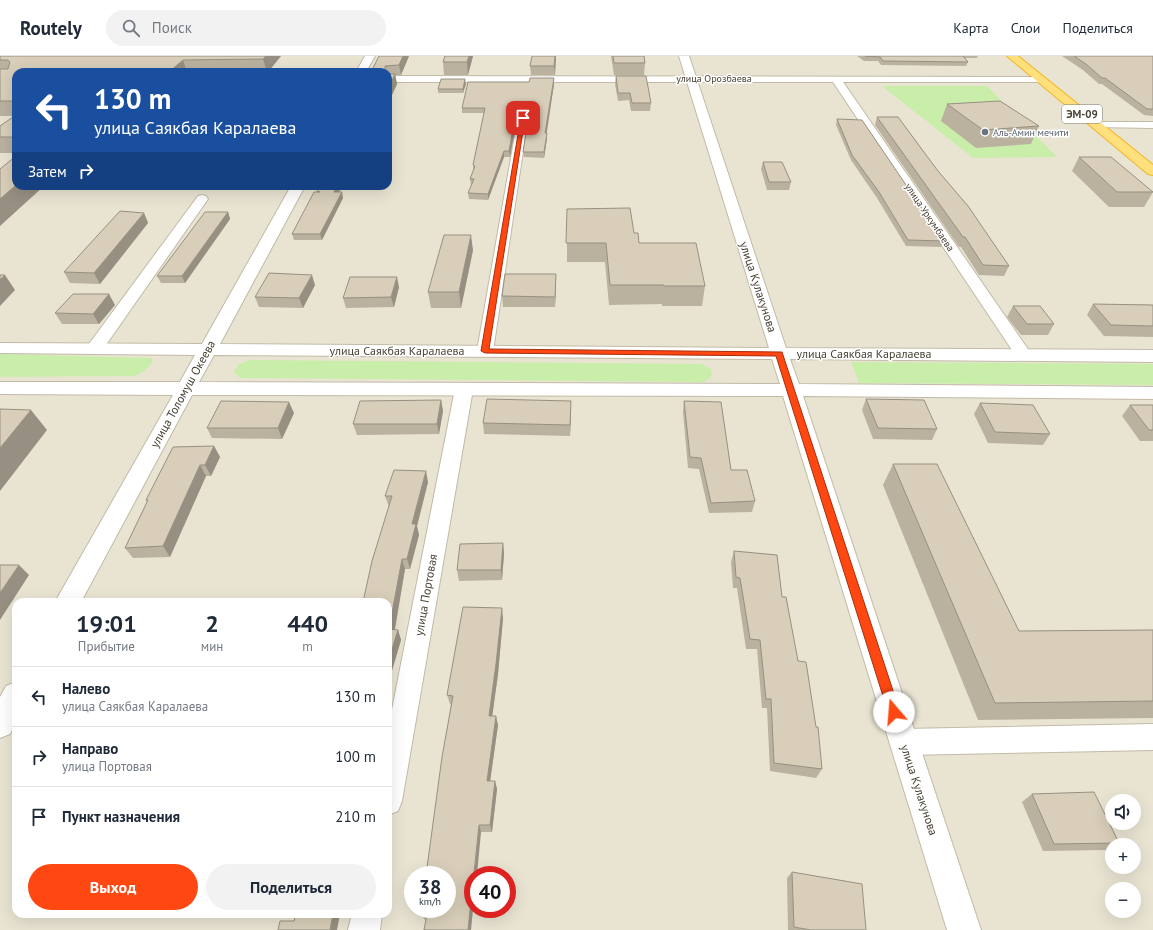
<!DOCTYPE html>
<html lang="ru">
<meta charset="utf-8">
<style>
body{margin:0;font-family:"PT Sans",sans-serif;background:#f2f2f3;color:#1f2937;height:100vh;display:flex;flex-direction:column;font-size:15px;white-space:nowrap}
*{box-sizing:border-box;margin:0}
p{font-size:13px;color:#747a83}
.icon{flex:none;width:22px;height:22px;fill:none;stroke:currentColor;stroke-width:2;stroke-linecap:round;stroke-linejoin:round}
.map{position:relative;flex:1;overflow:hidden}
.details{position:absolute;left:12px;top:542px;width:380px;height:320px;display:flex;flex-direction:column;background:#fff;border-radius:12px;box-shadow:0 4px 16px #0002}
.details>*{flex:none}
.banner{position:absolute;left:12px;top:12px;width:380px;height:122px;border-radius:12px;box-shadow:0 4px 16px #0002;background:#1a4fa0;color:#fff;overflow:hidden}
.tools{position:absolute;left:1105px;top:738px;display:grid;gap:8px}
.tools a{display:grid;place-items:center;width:36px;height:36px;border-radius:50%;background:#fff;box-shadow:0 4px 16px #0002;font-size:20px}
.speed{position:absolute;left:404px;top:810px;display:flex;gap:8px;font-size:20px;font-weight:700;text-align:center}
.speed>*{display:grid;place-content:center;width:52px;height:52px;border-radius:50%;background:#fff;box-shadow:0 4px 16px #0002;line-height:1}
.speed small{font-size:10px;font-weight:400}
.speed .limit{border:6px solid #d22;background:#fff;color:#111}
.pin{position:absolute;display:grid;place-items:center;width:34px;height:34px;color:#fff;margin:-17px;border-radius:8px;box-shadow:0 2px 6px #0006}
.me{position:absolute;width:44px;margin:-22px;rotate:342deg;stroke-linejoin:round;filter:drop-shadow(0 0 3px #0008)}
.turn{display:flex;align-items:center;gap:14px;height:84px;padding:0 16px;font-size:18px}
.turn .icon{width:52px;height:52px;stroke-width:2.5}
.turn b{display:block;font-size:28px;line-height:34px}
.then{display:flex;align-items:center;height:38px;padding:0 16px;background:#0003;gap:8px;font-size:15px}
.eta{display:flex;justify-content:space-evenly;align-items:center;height:68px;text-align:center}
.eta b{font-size:24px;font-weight:800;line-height:28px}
.action{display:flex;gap:8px;margin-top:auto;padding:8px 16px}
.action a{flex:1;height:46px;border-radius:24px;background:#ff4712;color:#fff;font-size:16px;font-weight:800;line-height:46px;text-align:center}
.action a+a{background:#f2f2f3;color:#1f2937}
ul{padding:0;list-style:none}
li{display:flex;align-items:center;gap:12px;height:60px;padding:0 16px;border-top:1px solid #e0e1e3}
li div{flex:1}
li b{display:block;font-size:15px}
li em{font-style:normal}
header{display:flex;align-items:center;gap:24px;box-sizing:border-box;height:56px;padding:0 20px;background:#fff;border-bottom:1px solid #e0e1e3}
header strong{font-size:19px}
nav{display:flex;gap:22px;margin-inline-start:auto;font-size:14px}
.search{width:280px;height:36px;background:#f2f2f3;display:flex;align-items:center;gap:10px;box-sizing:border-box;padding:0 14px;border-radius:22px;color:#747a83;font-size:15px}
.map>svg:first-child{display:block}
.residential{fill:#e9e4d2;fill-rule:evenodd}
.green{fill:#c9eea9}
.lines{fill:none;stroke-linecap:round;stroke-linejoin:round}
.minor-casing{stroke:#c1baa6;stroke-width:2}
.tertiary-casing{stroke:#c1baa6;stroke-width:2}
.trunk-casing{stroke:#f0b424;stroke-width:2}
.minor{fill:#fff;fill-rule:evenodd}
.tertiary{fill:#fff;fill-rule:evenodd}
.trunk{fill:#ffe07d;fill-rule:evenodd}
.wall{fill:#bab19f}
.shaded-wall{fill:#979082}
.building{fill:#d8ceb9;stroke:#979082}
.route{fill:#ff4712;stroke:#a62e0c}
.worship-dot{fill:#6b7280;stroke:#fff;stroke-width:1.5}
.labels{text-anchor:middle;stroke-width:3;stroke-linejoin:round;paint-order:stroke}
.far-street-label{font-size:10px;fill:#484234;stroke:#fff}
.far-worship-label{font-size:10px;fill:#5b616d;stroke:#fff;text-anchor:start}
.shield{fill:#fff;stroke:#7f7b71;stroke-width:1}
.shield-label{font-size:11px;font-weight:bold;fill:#484234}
.street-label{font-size:12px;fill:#484234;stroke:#fff}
</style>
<header>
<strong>Routely</strong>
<div class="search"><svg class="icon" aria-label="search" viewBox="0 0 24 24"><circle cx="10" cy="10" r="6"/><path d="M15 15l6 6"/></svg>Поиск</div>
<nav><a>Карта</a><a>Слои</a><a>Поделиться</a></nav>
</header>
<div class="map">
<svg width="1153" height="874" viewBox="0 0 1153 874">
<rect width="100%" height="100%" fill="#f5f1e5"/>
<path class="residential" d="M0,0H1153V874H0ZM16,16H388V130H16ZM16,546H388V858H16ZM1112,745H1134V767H1112ZM1112,789H1134V811H1112ZM413,819H447V853H413ZM473,819H507V853H473ZM1112,833H1134V855H1112Z"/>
<g class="green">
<polygon points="882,30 987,30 1057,101 973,102"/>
<polygon points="0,298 152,302 152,307 144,315 134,320 0,321"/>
<polygon points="249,304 701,308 711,313 712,320 704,326 240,322 234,316 238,309"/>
<polygon points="851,306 1153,308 1153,329 859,327"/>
</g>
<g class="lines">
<g class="minor-casing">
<g id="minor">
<polygon points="388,20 1043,21 1045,23 1040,26 843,26 1032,299 1030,303 1024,304 1018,303 833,26 388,26"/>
<polygon points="523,59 528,62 493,295 491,299 485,300 479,299 477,295 518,62"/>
<polygon points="1096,66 1153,66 1153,72 1092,71 1091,69"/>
<polygon points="202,139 206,140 208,143 101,296 95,297 89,296 87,292 89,288 198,140"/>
<polygon points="464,327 470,329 473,333 402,745 398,755 388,759 388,674 455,333 458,329"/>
<polygon points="1153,668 1153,694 904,699 895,695 891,686 895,677 904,673"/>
<polygon points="352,858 382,858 380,874 348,874"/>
</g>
</g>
<g class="tertiary-casing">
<g id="tertiary">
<polygon points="365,0 375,0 366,16 356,16"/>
<path d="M679,0H689L786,292L1153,294V306L790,303L799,328L1153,331V343L803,340L981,874H947L783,340L192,339L81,546H55L173,339L0,338V326H180L195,299L0,297V287L202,288L291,130H305L220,288L769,292ZM214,299L772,303L780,328L199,326Z"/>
<polygon points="16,626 16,666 10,678 0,682 0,641 6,630"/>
</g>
</g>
<g class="trunk-casing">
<polygon id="trunk" points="1007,0 1018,0 1153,109 1153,119 1148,118"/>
</g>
<use href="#minor" class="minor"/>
<use href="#tertiary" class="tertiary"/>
<use href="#trunk" class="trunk"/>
</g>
<g class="wall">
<polygon points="0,0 281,0 268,16 16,16 16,97 0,97 0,70 14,60 0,60"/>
<polygon points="409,0 401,19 395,19 397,28 391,41 388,41 388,16 371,16"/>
<polygon points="445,0 473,0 468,19 444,19 443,6"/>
<polygon points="556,0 555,19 531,19 530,10"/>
<polygon points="611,0 644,0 645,7 644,19 614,19"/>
<polygon points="857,0 978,0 977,2 965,2 968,6 966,10 881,9 878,5 864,5"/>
<polygon points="1062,0 1153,0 1153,60 1144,59 1102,28 1099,28 1083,14"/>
<polygon points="616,20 651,47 650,55 631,55 629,44 618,45 615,28"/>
<polygon points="554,22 554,28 546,77 547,82 544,102 524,101 523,96 528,62 522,58 517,62 510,101 504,101 488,144 469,143 468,137 472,129 471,129 470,123 473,115 473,109 484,57 462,57 462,52 529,26"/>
<polygon points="466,28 463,37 438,37 438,33"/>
<polygon points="947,48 1039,70 1031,88 976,92 941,65"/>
<polygon points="877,61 1009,210 1004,220 979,219 961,191 959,191 875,69"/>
<polygon points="837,63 944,185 941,191 906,190 877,142 851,104 836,69"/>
<polygon points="1079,101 1153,136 1144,151 1109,151 1072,115"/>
<polygon points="763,106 791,126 789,134 767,134 761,113"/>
<polygon points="319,130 342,130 339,136 343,142 322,184 294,184 292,178 317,136 317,135"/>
<polygon points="567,153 634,177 639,187 705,230 702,250 662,250 662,248 609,249 605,206 567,206"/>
<polygon points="228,156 230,163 185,227 161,227 157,220"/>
<polygon points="144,157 148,167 100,228 70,227 64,216"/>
<polygon points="473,194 461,252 431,252 428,236"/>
<polygon points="556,218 556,229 555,251 503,251 502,240"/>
<polygon points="315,229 303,252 259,251 255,241"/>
<polygon points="399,231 394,251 346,252 343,242"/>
<polygon points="1093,248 1153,249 1153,281 1104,280 1087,259"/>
<polygon points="115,249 99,268 62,268 55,257"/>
<polygon points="1013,250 1054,268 1048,279 1021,279 1007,261"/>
<polygon points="866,343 937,373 932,384 873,383 862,354"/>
<polygon points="441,344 443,355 439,378 357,379 353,368"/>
<polygon points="571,345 571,356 570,380 484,378 483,367"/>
<polygon points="684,345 731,414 755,445 752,456 709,457 699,413 688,412 683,356"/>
<polygon points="980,347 1050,378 1043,389 988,387 974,358"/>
<polygon points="1130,349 1153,349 1153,385 1140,385 1122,360"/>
<polygon points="294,357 282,383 212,382 207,372"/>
<polygon points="214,390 220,401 211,420 206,420 170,501 133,502 125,492 147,446 146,444"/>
<polygon points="893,408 1019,575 1153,574 1153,662 978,664 883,429"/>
<polygon points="428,426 417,470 419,479 410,513 405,513 395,574 398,574 401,584 388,628 389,451 385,440"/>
<polygon points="503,487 504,498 502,524 459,525 457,514"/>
<polygon points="734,495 782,541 798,605 822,713 816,722 770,715 767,652 762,652 757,593 746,593 737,532 733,532 731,506"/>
<polygon points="503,562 498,618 492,660 498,669 490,725 495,725 497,733 492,776 481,776 426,864 425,864 421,858 451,648 450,648 447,639"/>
<polygon points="1032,738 1119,787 1115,789 1112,789 1112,790 1106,794 1043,795 1022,746"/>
<polygon points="792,816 866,874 788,874 787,822"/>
</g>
<g class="shaded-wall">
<polygon points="266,0 281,0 268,16 267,16 263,3"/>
<polygon points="403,0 409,0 401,19 399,9"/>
<polygon points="469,0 473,0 468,19 467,6"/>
<polygon points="555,0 556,0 555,19 554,10"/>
<polygon points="183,4 187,16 169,16"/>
<polygon points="395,18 397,28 391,41 389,31"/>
<polygon points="554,22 554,28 546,82 545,77"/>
<polygon points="465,23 466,28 463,37 463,33"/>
<polygon points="522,52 522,58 517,62 510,101 509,95 516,56"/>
<polygon points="547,77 547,82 544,102 544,96"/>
<polygon points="504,95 504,101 488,144 488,138"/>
<polygon points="16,129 16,130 44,130 0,170 0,143"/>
<polygon points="337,130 342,130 336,142 334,136"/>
<polygon points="342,136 343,142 322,184 320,178"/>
<polygon points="228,156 230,163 185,227 182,220"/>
<polygon points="144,157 148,167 100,228 94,217"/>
<polygon points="471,179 473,194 461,252 459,236"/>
<polygon points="556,218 556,229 555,251 555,241"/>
<polygon points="5,219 15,234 0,250 0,224"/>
<polygon points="312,219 315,229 303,252 299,242"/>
<polygon points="397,221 399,231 394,251 391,241"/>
<polygon points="109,238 115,249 99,268 93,258"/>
<polygon points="441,344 443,355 439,378 437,368"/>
<polygon points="571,345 571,356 570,380 570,369"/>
<polygon points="289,346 294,357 282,383 278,372"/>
<polygon points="31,354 47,374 0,435 0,392"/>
<polygon points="214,390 220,401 211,420 205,409"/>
<polygon points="200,409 206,420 170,501 163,490"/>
<polygon points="426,415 428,426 417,470 419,479 410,513 407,503 412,468"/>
<polygon points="503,487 504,498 502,524 501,514"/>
<polygon points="402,503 405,513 393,583 389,573"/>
<polygon points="19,509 29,519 0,564 0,537"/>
<polygon points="502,552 503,562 498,618 491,669 489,660"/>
<polygon points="398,574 401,584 388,628 388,606"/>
<polygon points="496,660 498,669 489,733 487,725"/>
<polygon points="495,725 497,733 492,776 490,769"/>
<polygon points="479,769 481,776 477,819 474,819"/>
<polygon points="473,825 473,853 472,864 471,874 468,874"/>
<polygon points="333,858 340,858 337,874 330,874"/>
</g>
<g class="building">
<polygon points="0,0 266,0 263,3 183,4 169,16 16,16 16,45 0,45 0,13 8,13 10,6 8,4 0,4"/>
<polygon points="379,0 403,0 399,9 385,10 385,16 371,16"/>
<polygon points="445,0 469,0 467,6 443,6"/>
<polygon points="532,0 555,0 554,10 530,10"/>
<polygon points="613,0 644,0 645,7 614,7"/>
<polygon points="865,0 963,0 968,6 883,5 880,1"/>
<polygon points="1074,0 1153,0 1153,53 1147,53 1105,22 1102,22 1086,8"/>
<polygon points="388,18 395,18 389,31 388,31"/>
<polygon points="616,20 646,20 651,47 632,47 630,37 618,37"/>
<polygon points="530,22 554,22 545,77 547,77 544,96 523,96 529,57 522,52 516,56 509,95 504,95 488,138 468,137 474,123 470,123 475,110 473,109 485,52 462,52 468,26 529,26"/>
<polygon points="441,23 465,23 463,33 438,33"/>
<polygon points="1000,45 1039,70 983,74 947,48"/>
<polygon points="16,59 16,81 0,81 0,70"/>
<polygon points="877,61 898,61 938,115 968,150 1009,210 983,209 965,181 963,181"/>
<polygon points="837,63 862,64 944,185 908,184 879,136 852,99"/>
<polygon points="16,100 16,129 0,143 0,113"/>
<polygon points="1079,101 1111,101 1153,136 1117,136"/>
<polygon points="763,106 782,106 791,126 769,126"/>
<polygon points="319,130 337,130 334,136 342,136 320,178 292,178 314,136 320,136 317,135"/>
<polygon points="630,152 634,177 638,177 639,187 696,187 705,230 664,230 664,229 610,229 606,187 566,187 567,153"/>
<polygon points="120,155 144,157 94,217 64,216"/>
<polygon points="205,156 228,156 182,220 157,220"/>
<polygon points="444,179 471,179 459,236 428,236"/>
<polygon points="269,217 312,219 299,242 255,241"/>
<polygon points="505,218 556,218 555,241 502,240"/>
<polygon points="0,219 5,219 0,224"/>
<polygon points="350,221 397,221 391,241 343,242"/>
<polygon points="73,238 109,238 93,258 55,257"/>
<polygon points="1093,248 1153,249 1153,270 1111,269"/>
<polygon points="1013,250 1040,250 1054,268 1027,268"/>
<polygon points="487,343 571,345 570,369 483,367"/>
<polygon points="866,343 924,344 937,373 878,372"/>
<polygon points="441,344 437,368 353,368 360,345"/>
<polygon points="221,345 289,346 278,372 207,372"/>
<polygon points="684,345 721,346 731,414 747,414 755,445 711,447 701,402 690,401"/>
<polygon points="980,347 1033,349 1050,378 995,376"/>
<polygon points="1130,349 1153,349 1153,374 1149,374"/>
<polygon points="0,353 31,354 0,392"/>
<polygon points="214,390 205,409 200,409 163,490 125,492 148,444 146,444 173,391"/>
<polygon points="893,408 937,408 1019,575 1153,574 1153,645 995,647"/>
<polygon points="394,414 426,415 412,468 416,468 407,503 402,503 389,573 398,574 388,606 388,546 363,546 372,505 392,440 385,440"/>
<polygon points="503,487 501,514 457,514 460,488"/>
<polygon points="734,495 777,499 782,541 786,541 798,605 806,606 816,671 818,671 822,713 774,707 771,643 766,643 760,584 750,583 740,522 736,521"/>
<polygon points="0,509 19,509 0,537"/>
<polygon points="463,551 502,552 496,608 489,660 496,660 487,725 495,725 490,769 479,769 468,874 424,874 427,858 421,858 421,853 447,853 447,819 426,819 442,701 453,640 447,639"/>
<polygon points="1094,736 1119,787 1054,788 1032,738"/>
<polygon points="792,816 862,828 866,874 811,874 794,871"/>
<polygon points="296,858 333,858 330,874 278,874 280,865 294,865"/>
</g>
<polygon class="route" points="521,61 525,62 489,293 782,296 900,656 898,660 894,662 890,660 888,656 776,300 485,297 481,295"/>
<circle class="worship-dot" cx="985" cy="76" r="4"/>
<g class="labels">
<g class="far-street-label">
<text x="714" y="26">улица Орозбаева</text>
<text transform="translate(930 161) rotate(56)" y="4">улица Уркумбаева</text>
</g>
<g class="far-worship-label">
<text x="993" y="80">Аль-Амин мечити</text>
</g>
<rect class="shield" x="1062" y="49" width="40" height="18" rx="3"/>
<g class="shield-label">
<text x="1082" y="62">ЭМ-09</text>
</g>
<g class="street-label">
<text transform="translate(758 231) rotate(72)" y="4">улица Кулакунова</text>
<text x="397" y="299">улица Саякбая Каралаева</text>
<text x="864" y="302">улица Саякбая Каралаева</text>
<text transform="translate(183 338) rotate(-61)" y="4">улица Толомуш Океева</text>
<text transform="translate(426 539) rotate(-80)" y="4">улица Портовая</text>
<text transform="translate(919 734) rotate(72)" y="4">улица Кулакунова</text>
</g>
</g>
</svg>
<div class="tools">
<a><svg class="icon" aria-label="sound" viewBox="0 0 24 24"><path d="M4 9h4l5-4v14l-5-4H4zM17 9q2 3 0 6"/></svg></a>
<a>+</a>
<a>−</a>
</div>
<div class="speed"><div>38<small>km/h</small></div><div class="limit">40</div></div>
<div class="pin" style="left:523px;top:62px;background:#d93025"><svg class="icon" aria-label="arrive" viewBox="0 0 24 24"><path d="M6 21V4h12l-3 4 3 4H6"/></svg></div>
<svg class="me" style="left:894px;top:656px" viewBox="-20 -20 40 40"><circle r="19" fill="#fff"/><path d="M0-13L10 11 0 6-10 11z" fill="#ff4712"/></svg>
<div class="banner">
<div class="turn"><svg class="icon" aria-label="left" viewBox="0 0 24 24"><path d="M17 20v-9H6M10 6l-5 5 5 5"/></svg><div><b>130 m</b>улица Саякбая Каралаева</div></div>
<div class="then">Затем<svg class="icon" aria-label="right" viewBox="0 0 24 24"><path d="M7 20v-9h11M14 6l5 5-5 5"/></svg></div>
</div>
<section class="details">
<div class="eta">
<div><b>19:01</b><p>Прибытие</p></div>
<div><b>2</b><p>мин</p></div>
<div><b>440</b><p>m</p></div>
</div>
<ul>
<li><svg class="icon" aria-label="left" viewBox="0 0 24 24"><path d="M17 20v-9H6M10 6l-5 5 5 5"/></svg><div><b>Налево</b><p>улица Саякбая Каралаева</p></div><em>130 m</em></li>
<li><svg class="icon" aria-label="right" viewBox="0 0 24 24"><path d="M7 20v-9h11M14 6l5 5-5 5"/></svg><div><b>Направо</b><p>улица Портовая</p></div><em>100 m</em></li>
<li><svg class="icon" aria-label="arrive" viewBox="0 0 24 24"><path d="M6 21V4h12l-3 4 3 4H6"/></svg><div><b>Пункт назначения</b></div><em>210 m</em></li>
</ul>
<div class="action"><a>Выход</a><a>Поделиться</a></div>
</section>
</div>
